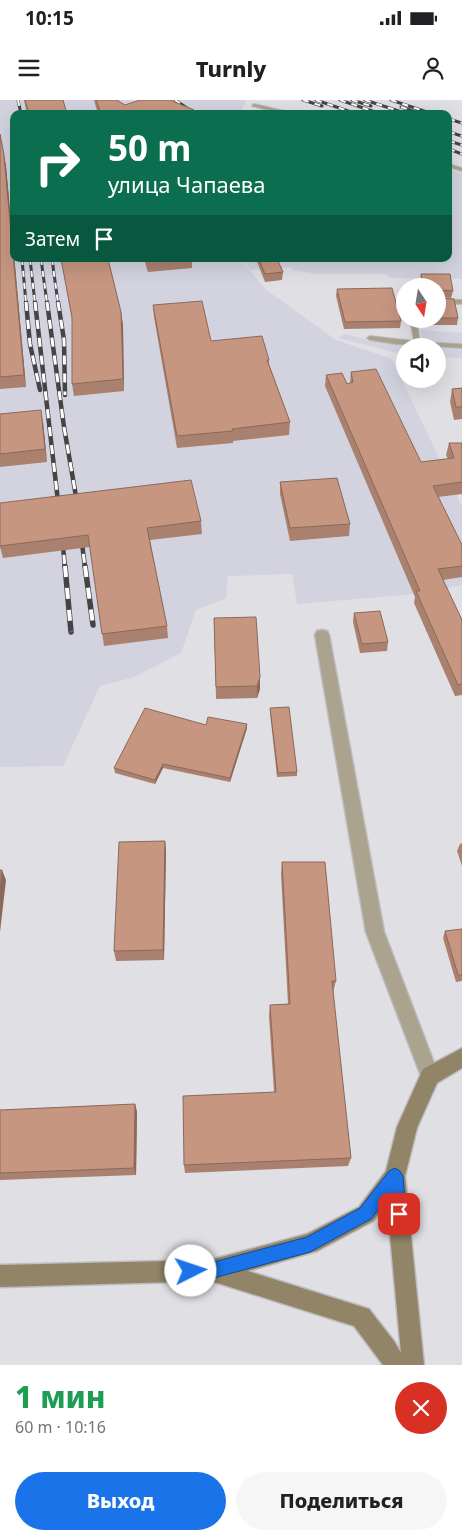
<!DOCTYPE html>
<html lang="ru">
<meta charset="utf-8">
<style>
body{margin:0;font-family:"Noto Sans",sans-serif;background:#f6f6f6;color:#202124;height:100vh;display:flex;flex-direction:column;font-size:19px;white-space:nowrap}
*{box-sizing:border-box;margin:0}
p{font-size:16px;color:#757577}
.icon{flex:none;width:28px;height:28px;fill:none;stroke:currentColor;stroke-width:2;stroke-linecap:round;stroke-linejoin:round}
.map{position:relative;height:1265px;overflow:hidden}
.details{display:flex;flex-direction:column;background:#fff;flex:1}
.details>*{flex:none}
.guide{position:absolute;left:10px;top:10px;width:442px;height:152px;border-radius:10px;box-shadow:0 5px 20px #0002;background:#0b6e4f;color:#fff;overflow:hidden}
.needle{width:32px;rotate:168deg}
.tools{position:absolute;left:396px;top:178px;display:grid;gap:10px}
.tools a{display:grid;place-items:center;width:50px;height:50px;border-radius:50%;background:#fff;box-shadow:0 5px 20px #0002;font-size:25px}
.pin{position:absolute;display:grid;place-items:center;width:42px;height:42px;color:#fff;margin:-21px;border-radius:10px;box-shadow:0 2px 8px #0006}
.me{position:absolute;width:55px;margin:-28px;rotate:86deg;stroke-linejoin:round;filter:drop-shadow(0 0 4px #0008)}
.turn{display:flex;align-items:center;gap:18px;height:105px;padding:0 15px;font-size:22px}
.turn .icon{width:65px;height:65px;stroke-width:2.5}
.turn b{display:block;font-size:35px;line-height:42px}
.then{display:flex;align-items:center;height:48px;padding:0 15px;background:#0003;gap:10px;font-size:19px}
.round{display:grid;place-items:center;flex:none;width:52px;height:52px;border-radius:26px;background:#f6f6f6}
.overview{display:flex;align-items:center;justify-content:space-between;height:85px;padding:0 15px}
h1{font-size:30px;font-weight:800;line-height:38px;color:#1e9e55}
.cta{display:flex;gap:10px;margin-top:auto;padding:10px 15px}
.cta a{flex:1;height:58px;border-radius:30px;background:#1a73e8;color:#fff;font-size:20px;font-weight:800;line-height:58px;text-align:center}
.cta a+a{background:#f6f6f6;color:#202124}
.status{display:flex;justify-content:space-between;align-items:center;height:35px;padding:0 25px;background:#fff;direction:ltr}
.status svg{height:14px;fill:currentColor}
header{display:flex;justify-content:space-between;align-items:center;height:65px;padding:0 15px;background:#fff;font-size:22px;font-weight:800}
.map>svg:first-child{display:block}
.built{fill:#d2d3df}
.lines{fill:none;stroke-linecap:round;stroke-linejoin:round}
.lane-casing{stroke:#bcbcc1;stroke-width:2}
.street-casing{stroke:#bcbcc1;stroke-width:3}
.secondary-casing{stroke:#bcbcc1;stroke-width:3}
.lane{fill:#aca38f;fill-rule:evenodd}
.street{fill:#aca38f;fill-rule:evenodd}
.secondary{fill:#928567;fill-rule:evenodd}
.rail-far2-casing{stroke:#444447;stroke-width:3}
.rail-far1-casing{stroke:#444447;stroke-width:4.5}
.rail-casing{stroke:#444447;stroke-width:5.5}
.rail-far2{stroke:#fff;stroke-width:2;stroke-dasharray:6;stroke-linecap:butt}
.rail-far1{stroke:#fff;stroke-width:3;stroke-dasharray:9;stroke-linecap:butt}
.rail{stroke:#fff;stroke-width:4;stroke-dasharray:11;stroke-linecap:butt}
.wall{fill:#aa816f}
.shaded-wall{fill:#8b695a}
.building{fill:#c69681;stroke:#8b695a}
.route{fill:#1a73e8;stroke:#114b97}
</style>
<div class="status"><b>10:15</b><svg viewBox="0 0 49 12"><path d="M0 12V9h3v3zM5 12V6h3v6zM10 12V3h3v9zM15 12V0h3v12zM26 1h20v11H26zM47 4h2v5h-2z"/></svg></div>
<header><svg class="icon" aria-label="menu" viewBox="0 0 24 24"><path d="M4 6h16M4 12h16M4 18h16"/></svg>Turnly<svg class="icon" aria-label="person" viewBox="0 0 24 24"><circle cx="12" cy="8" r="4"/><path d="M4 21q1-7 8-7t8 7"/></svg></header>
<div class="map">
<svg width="462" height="1265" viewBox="0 0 462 1265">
<rect width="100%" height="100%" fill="#dfdfe4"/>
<g class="built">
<polygon points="0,0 115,0 140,14 14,14 14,159 241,159 264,188 336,240 392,259 462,406 462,485 416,494 297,504 292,474 228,476 226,498 196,510 181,553 134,577 100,586 63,666 0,667"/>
<polygon points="119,0 246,0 242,10 223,14 144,14"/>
<polygon points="449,69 462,73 462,179 390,178 386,174 317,174 292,170 291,167 250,170 244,159 449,159"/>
<polygon points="421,230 462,233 462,258 438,257 438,246 422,246"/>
<polygon points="344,234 378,242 412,246 405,246 405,254 401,254 339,238"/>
</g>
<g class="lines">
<g class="lane-casing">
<g id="lane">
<polygon points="254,4 293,13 293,14 284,14 252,6"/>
<polygon points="449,64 462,68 462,71 449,67"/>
<polygon points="438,199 462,200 462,204 438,203"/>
<polygon points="410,219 416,219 420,242 462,244 462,248 395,244 370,240 367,238 370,236 414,241"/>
</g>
</g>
<g class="street-casing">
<polygon id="street" points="322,530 327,531 329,535 384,832 439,976 437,983 430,985 423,983 421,976 366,832 315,535 317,531"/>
</g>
<g class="secondary-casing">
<path id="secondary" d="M462,948V968L437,983L417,1028L405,1076L424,1265H383L354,1226L211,1181L0,1187V1165L210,1160L307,1134L359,1107L386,1071L397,1027L423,969ZM387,1103L401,1253L394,1241L369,1209L248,1171L317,1151L373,1121Z"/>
</g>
<use href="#lane" class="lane"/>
<use href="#street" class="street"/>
<use href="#secondary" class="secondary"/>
<g class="rail-far2-casing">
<g id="rail-far2">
<polyline points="18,0 21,14"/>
<polyline points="175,0 196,14"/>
<polyline points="303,0 322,6"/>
<polyline points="316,0 357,14"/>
<polyline points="340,0 381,14"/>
<polyline points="352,0 371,6"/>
<polyline points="365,0 408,14"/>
<polyline points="391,0 433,14"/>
<polyline points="401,7 422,14"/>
<polyline points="449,19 462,23"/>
<polyline points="449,32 462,36"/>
<polyline points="449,41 462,45"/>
<polyline points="449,49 462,54"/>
<polyline points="22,159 26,203"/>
<polyline points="30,159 35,203"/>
<polyline points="41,159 47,203"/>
<polyline points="52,159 58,203"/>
</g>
</g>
<g class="rail-far1-casing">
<g id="rail-far1">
<polyline points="26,202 30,244 40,290"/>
<polyline points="35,202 59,410"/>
<polyline points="47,202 64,327 78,408"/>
<polyline points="58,202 64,240 65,295"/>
<polyline points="81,436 85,467"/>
<polyline points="62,437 65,467"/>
</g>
</g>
<g class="rail-casing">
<g id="rail">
<polyline points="65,466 71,532"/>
<polyline points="85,466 93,525"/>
</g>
</g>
<use href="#rail-far2" class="rail-far2"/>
<use href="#rail-far1" class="rail-far1"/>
<use href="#rail" class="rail"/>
</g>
<g class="wall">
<polygon points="24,0 63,0 67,14 27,14"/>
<polygon points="94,0 117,0 125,5 194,14 98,14"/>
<polygon points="0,34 6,66 26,287 0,289"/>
<polygon points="61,159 108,159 121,212 123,225 124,291 74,296 72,284 72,220"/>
<polygon points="144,159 192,159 192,168 148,172"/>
<polygon points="256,159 277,159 283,172 282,180 265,182"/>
<polygon points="421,174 453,191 451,198 438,197 458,218 457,225 432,225 430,219 438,219 438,186 421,186 420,181"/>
<polygon points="337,189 401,221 400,228 344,229 336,196"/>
<polygon points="153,205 211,241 269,260 269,264 290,322 289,335 233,341 233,343 177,348 154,217"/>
<polygon points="351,272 421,362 448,359 446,355 449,343 462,343 462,394 438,397 462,445 462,477 443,480 462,520 462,595 455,596 414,503 415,497 325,286 326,275 347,284 350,283"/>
<polygon points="462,288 462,319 454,320 450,302 452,289"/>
<polygon points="0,314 43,322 47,362 0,367"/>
<polygon points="280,382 350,424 349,436 290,441 280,394"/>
<polygon points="0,403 201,421 202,434 150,440 167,526 168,538 104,546 90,447 3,458 0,447"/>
<polygon points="354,513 388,542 387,551 360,553 353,522"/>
<polygon points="214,518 260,589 257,598 216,599"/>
<polygon points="270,608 297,672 297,676 277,677 270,612"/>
<polygon points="247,624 247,628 230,682 163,668 155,684 115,673 114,668 206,625"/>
<polygon points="165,741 166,752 164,860 116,861 114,851"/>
<polygon points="462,743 462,766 457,751 460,744"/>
<polygon points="282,762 336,881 333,892 351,1058 348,1066 185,1073 184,1065 274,992 269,916 270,905 288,904 281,774"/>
<polygon points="462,829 462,881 456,882 443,838 445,831"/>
<polygon points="135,1004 137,1012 136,1075 0,1080 0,1010"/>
</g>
<g class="shaded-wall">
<polygon points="194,10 194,14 164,14"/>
<polygon points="4,55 6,66 26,287 24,275"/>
<polygon points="121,212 123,225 124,291 123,279"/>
<polygon points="41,310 43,322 47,362 45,349"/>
<polygon points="260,577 260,589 257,598 257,586"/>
<polygon points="247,624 247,628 230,682 230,678"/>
<polygon points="163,664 163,668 155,684 155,680"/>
<polygon points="165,741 166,752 164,860 163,850"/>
<polygon points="2,770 6,780 0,832 0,791"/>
<polygon points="135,1004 137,1012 136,1075 134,1068"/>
</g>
<g class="building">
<polygon points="25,0 63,0 67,14 29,14"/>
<polygon points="96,0 117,0 125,5 140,0 170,0 194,10 164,14 101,14"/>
<polygon points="0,34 4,55 24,275 0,277"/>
<polygon points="61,159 108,159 121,212 123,279 72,284 72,217"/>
<polygon points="147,159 165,159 148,160"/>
<polygon points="259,159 277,159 283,172 265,174"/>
<polygon points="421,174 450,174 453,191 439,190 438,195 438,186 423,186"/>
<polygon points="392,188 401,221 345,222 337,189"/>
<polygon points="438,196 439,198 454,199 458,218 438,218"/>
<polygon points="202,201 211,241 262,236 269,260 267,260 290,322 232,329 233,331 177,336 153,205"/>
<polygon points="376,269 421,362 454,358 449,343 462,343 462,382 433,386 462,445 462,466 438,469 462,520 462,584 458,585 416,491 420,491 326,275 342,273 347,284 353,282 351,272"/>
<polygon points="462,288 462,307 456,307 452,289"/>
<polygon points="41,310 45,349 0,354 0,314"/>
<polygon points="337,378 350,424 290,428 280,382"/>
<polygon points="191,380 201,421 147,428 167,526 102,534 88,435 0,446 0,403"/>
<polygon points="380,511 388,542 362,544 354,513"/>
<polygon points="256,517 260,577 257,586 216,587 214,518"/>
<polygon points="289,607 297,672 278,673 270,608"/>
<polygon points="145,608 206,625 208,617 247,624 230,678 163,664 155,680 114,668"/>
<polygon points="165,741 163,850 114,851 119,742"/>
<polygon points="282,762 325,762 336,881 332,881 351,1058 184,1065 183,996 276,992 270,905 290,904"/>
<polygon points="0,770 2,770 0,791"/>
<polygon points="462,829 462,875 458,875 445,831"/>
<polygon points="135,1004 134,1068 0,1073 0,1010"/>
</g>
<polygon class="route" points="395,1068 400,1071 403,1076 406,1114 404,1119 399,1122 393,1119 389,1096 371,1119 310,1152 210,1179 191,1179 185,1177 183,1171 185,1166 191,1163 210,1163 307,1137 360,1108 389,1071"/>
</svg>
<div class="tools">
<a><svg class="needle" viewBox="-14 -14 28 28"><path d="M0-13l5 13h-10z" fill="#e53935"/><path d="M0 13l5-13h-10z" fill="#757577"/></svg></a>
<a><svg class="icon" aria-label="sound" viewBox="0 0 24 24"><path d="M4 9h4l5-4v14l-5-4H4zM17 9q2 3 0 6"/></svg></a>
</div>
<div class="pin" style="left:399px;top:1114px;background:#d93025"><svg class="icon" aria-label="arrive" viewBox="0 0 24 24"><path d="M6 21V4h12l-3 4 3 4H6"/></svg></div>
<svg class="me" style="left:191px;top:1171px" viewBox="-20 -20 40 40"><circle r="19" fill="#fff"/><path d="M0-13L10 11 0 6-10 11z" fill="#1a73e8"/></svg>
<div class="guide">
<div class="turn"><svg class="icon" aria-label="right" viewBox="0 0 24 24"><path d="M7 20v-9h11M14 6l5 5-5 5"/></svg><div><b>50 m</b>улица Чапаева</div></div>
<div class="then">Затем<svg class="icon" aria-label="arrive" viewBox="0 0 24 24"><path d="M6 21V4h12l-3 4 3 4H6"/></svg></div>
</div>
</div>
<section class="details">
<div class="overview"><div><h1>1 мин</h1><p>60 m · 10:16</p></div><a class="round" style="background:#d93025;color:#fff"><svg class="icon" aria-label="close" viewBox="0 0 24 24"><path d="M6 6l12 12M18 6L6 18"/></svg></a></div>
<div class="cta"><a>Выход</a><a>Поделиться</a></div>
</section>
